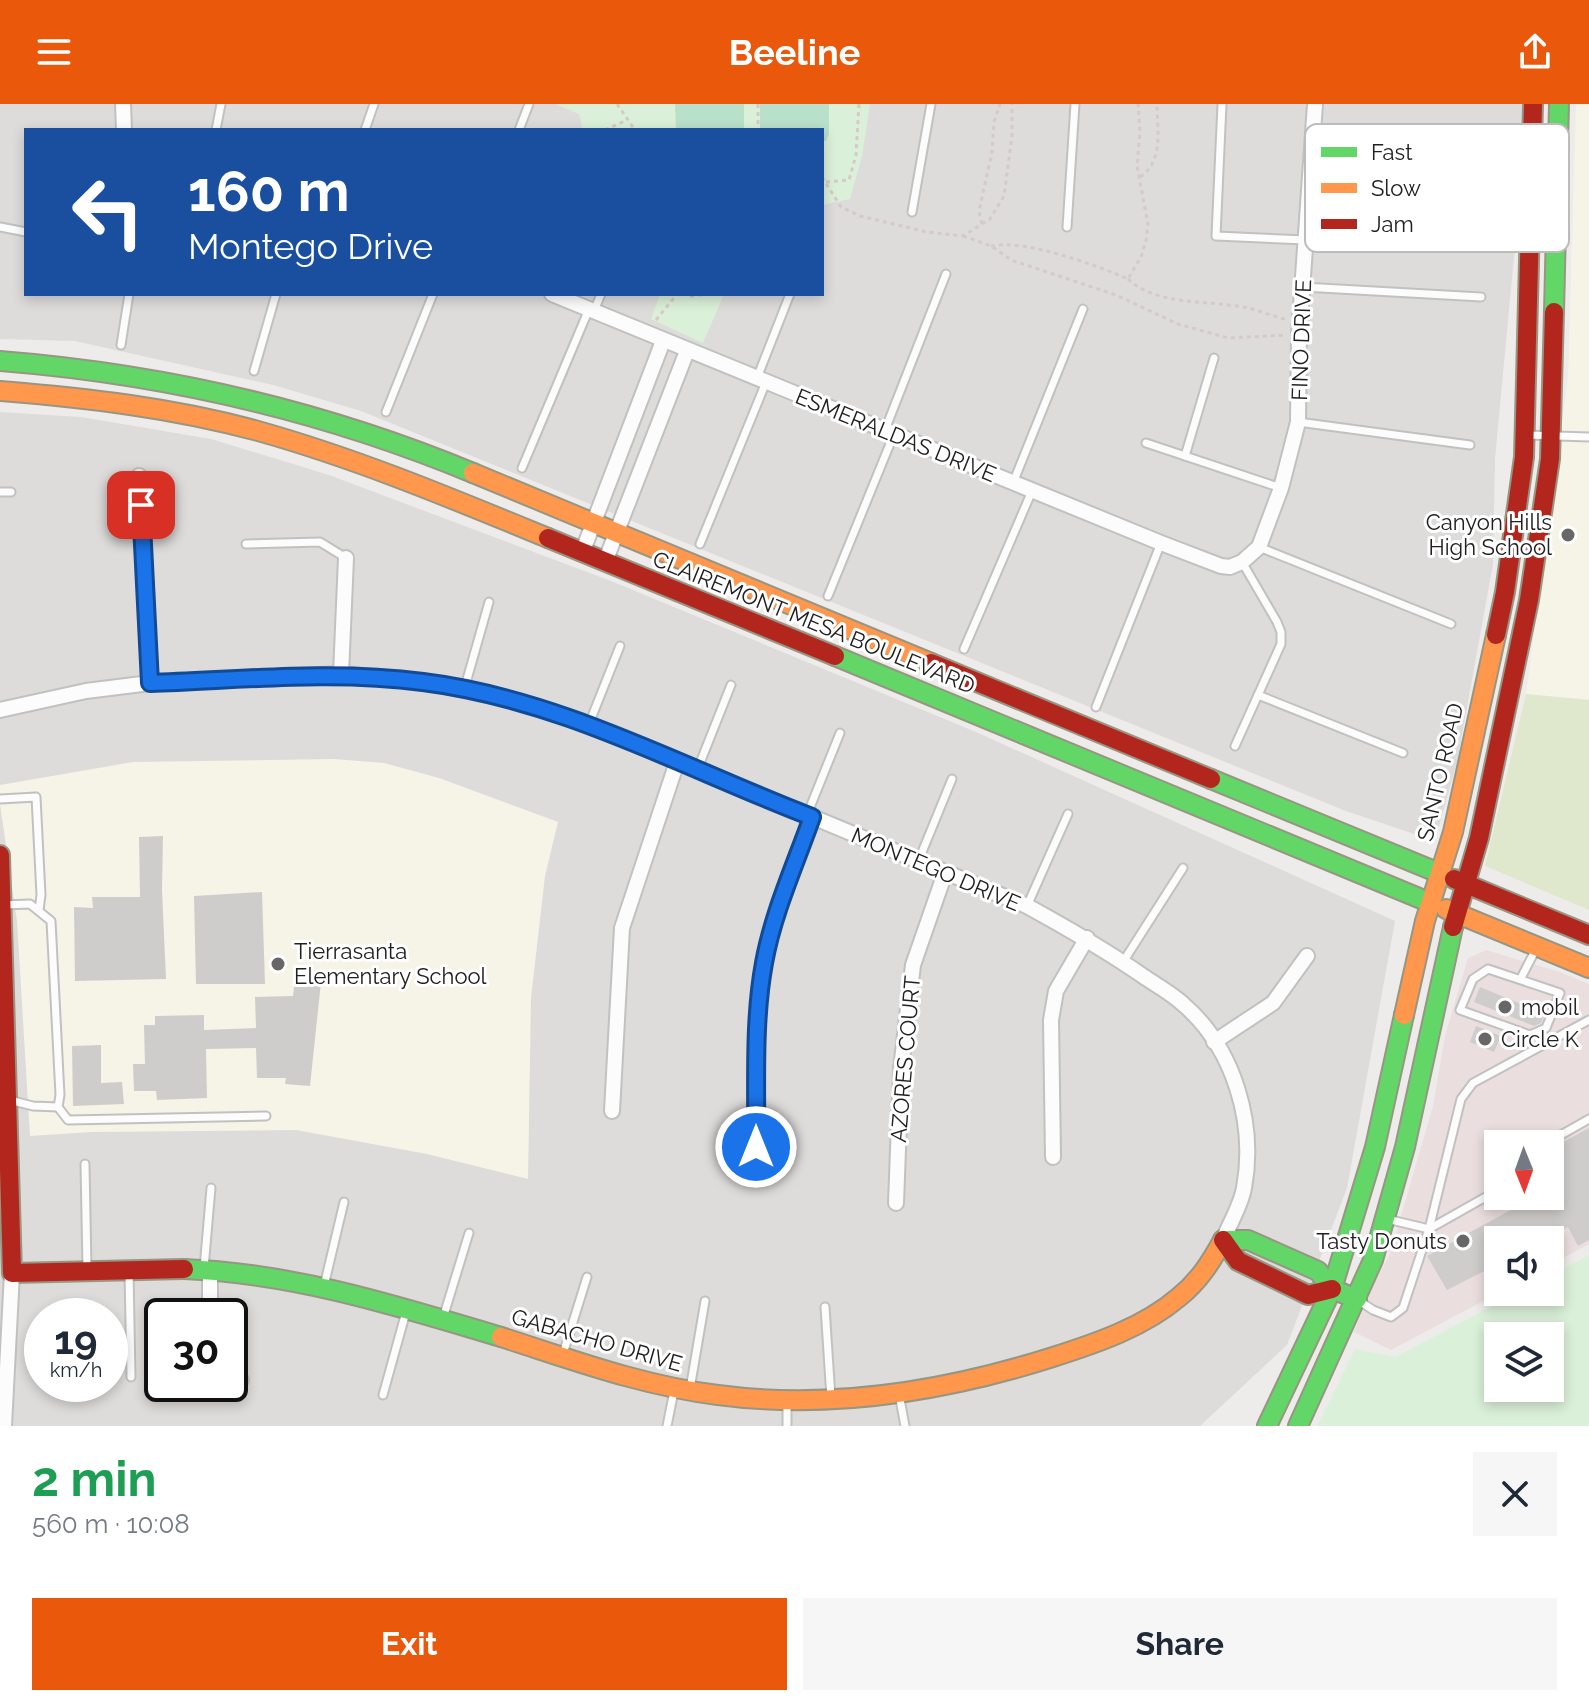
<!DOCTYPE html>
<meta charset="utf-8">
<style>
body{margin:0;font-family:Raleway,sans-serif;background:#f6f6f7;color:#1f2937;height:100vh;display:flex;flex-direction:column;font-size:30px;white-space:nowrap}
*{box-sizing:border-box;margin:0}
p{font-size:26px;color:#747a83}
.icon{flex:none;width:44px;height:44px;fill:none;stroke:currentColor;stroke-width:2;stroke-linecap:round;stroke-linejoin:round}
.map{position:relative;height:1322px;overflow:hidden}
.sheet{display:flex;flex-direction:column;background:#fff;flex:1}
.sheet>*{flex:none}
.hud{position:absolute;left:24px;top:24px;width:800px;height:168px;border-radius:0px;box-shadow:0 4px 12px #0003;background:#1a4fa0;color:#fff;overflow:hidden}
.needle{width:52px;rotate:179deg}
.controls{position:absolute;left:1484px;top:1026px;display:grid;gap:16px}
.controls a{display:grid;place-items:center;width:80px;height:80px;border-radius:0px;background:#fff;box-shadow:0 4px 12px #0003;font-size:40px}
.speed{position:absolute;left:24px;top:1194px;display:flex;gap:16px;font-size:40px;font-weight:700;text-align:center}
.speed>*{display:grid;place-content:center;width:104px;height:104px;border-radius:50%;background:#fff;box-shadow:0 4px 12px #0003;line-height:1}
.speed small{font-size:20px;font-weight:400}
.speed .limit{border:4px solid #111;border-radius:12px;background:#fff;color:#111}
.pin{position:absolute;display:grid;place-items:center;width:68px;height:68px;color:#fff;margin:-34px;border-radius:16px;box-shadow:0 4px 12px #0006}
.me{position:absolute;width:88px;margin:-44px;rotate:0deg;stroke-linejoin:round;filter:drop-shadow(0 0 6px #0008)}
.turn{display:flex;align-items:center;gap:28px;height:168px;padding:0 32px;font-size:36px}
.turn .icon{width:104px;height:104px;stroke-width:2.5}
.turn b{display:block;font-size:56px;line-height:68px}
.round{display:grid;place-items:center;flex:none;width:84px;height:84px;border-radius:0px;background:#f6f6f7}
.summary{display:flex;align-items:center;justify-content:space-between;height:136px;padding:0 32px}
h1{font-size:48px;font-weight:700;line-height:60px;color:#1e9e55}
.button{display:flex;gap:16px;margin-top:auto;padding:16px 32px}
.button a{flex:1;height:92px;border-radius:0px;background:#ea580c;color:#fff;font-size:32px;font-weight:700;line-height:92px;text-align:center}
.button a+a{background:#f6f6f7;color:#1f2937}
header{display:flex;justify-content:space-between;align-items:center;height:104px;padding:0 32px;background:#ea580c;color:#fff;font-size:36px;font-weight:700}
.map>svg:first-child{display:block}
.residential{fill:#dddcdb;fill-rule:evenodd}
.commercial{fill:#eadede;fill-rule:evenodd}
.education{fill:#f6f3e7}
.grass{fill:#dfe8cc}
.park{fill:#dbf0d8;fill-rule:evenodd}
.pitch{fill:#b9e0cb}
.building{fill:#cfcdcb}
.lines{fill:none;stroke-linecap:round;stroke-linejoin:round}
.lane-casing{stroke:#c1c1c0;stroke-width:11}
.street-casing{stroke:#c1c1c0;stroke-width:18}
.fast-casing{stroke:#979683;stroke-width:22}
.slow-casing{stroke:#979683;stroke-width:22}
.jam-casing{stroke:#979683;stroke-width:22}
.path{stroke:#d6c9c9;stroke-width:3;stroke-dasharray:4 4;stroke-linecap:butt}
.lane{stroke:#fcfcfc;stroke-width:7}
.street{stroke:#fcfcfc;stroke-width:14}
.fast{stroke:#63d668;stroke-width:18}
.slow{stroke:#ff974d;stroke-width:18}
.jam{stroke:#b3261e;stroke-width:18}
.route-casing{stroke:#114b97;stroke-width:20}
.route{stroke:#1a73e8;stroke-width:14}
.poi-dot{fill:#686767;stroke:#fff;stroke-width:3}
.labels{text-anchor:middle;stroke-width:6;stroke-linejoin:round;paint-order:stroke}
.street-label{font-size:22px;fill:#202020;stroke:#fff}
.poi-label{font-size:22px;fill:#202020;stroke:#fff;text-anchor:start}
.key{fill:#fff;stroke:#bcbcbc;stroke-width:2}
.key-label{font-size:22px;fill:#202020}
</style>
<header><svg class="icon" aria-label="menu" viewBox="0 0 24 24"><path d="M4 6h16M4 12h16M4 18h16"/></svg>Beeline<svg class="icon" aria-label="share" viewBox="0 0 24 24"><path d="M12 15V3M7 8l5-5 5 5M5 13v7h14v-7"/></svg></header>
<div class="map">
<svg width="1589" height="1322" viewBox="0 0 1589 1322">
<rect width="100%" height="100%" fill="#eeecea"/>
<g class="residential">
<path d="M0,0H1525V36L1495,355L1493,460L1457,658L1435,737L1346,707L361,307L273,281L75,237L0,235ZM26,26H822V190H26Z"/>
<path d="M0,308L81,313L211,335L329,371L611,477L976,628L1395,817L1347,1084L1287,1241L1200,1322H0ZM42,1212H110V1280H42ZM162,1212H230V1280H162Z"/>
</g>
<path class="commercial" d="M1486,846L1560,868L1589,880V1140L1550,1161V1136H1498L1500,1188L1391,1246L1354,1228L1372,1183L1390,1150L1433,1002L1445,932L1468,854ZM1498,1040H1550V1092H1498Z"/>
<g class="education">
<polygon points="1576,0 1589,0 1589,596 1526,590 1568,273"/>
<polygon points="334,655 384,659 439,674 558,718 545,772 531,894 528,1075 427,1050 296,1026 92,1028 30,1032 17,817 0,700 0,681 133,658"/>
</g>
<polygon class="grass" points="1526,590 1589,596 1589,806 1485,762"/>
<g class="park">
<polygon points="555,0 870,0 862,52 850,95 822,101 822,26 583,26 579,10"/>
<polygon points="660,190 724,190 703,239 651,215"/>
<path d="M1589,1151V1322H1317L1355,1245L1395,1253L1519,1188H1550V1172ZM1498,1232H1550V1284H1498Z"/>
</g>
<g class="pitch">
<polygon points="675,0 744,0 744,26 676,26"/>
<polygon points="760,0 829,0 829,30 826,37 822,37 822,26 760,26"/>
</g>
<g class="building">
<polygon points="163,732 162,786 166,875 75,877 74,803 93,804 92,793 140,793 139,733"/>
<polygon points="262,788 265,880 196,880 194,792"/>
<polygon points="295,874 321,878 310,982 285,980 286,974 257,974 256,944 206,945 207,994 157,996 156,987 134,987 133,960 145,960 144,921 155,921 155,912 204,911 204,926 256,924 255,893 293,892"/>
<polygon points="1480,883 1545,910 1541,919 1534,922 1474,898"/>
<polygon points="1476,922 1501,932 1494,948 1470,938"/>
<polygon points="101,941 101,979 122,978 124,1000 73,1002 72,942"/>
<polygon points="1589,1024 1589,1136 1578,1142 1568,1123 1543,1136 1498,1136 1498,1160 1447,1186 1427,1152 1536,1092 1550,1092 1550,1045"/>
</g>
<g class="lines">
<g class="lane-casing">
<g id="lane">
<polyline points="1222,0 1216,132 1306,136"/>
<polyline points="216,26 221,0"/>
<polyline points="365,26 374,0"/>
<polyline points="519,26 529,0"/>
<polyline points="1312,43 1489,53"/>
<polyline points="912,108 931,0"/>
<polyline points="0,123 26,128"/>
<polyline points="1067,123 1075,0"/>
<polyline points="1303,183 1481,193"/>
<polyline points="594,207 601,190"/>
<polyline points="121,241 129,190"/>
<polyline points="254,267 276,190"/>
<polyline points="757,274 790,190"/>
<polyline points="386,308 433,190"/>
<polyline points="1298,318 1470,341"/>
<polyline points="885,326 946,170"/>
<polyline points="1527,331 1589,333"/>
<polyline points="1146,339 1281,384"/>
<polyline points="1185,352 1214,254"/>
<polyline points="522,364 589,205"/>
<polyline points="1013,379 1083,205"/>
<polyline points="0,388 11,388"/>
<polyline points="246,440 320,438 346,454"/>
<polyline points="700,440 766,278"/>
<polyline points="1259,443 1451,520"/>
<polyline points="828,492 894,330"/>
<polyline points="964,545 1032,387"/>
<polyline points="464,586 489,498"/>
<polyline points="1258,591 1403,649"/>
<polyline points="1096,603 1161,439"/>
<polyline points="589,620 620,542"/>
<polyline points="1235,642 1281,540 1281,528 1277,518 1242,458"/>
<polyline points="698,664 731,581"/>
<polyline points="0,695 36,693 41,791 39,806"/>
<polyline points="807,711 840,629"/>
<polyline points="918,758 952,675"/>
<polyline points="3,801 30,800 51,817 60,991 58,1003 33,1002 9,996"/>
<polyline points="1027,802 1068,710"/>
<polyline points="1123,858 1183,764"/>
<polygon points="1488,865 1560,889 1546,924 1530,931 1460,906 1473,875"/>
<polyline points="1521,874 1536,845"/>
<polyline points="58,1003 68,1016 266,1012"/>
<polyline points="1545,1040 1589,1015"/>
<polyline points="85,1060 87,1164"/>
<polyline points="1387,1115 1429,1125 1498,1086"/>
<polyline points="204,1164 211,1084"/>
<polyline points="129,1167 131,1273"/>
<polyline points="324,1182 344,1098"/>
<polyline points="1358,1196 1373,1206 1391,1213 1403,1204 1429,1125 1461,995 1473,979 1589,916"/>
<polyline points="825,1203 831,1294"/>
<polyline points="443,1214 469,1129"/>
<polyline points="563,1250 587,1173"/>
<polyline points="690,1285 705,1197"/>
<polyline points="899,1290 905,1322"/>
<polyline points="383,1291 406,1208"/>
<polyline points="787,1298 787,1322"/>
<polyline points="667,1322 674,1287"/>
</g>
</g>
<g class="street-casing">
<g id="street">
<polyline points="123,0 124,26"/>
<polyline points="552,190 1161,439 1221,462 1230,463 1242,458 1259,443 1281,384 1298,318 1299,230 1315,0"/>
<polyline points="139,372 150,579"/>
<polyline points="582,449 663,237"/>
<polyline points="605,458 687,247"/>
<polyline points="341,570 346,454"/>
<path d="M0,606L86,587L150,579L341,570L425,578L510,596L581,617L1027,802C1069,825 1104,845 1143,872C1156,881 1171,889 1183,900C1234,944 1256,1019 1244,1084C1241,1101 1230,1119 1223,1136"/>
<polyline points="1214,938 1273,899 1307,852"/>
<polyline points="612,1007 622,824 677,658"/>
<path d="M756,1043C757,982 753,919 764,859C773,809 795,761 812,713"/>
<polyline points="1053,1053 1051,916 1056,887 1087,834"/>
<polyline points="896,1099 901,965 913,861 945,769"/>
<polyline points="210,1212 210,1167"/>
<polyline points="230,1272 241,1276"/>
<polyline points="4,1322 12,1169"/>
</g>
</g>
<g class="fast-casing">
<g id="fast">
<polyline points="1554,208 1559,0"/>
<path d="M0,257C164,270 321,306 473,369"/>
<polyline points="835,552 1431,799"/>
<polyline points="1211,675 1439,769"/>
<polyline points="1223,1136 1248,1136 1318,1167 1332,1185 1357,1195"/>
<path d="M184,1165C293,1169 398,1202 501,1233"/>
<polyline points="1267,1322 1332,1185 1375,1043 1404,911"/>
<polyline points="1298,1322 1373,1156 1405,1043 1453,823"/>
</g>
</g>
<g class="slow-casing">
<g id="slow">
<path d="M0,287C87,294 174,304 258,327C358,355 453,395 548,434"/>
<polyline points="473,369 931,559"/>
<polyline points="1446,805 1589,864"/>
<polyline points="1404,911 1425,817 1453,728 1496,531"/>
<path d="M501,1233C573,1256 643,1282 718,1291C831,1306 946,1287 1053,1253C1097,1239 1144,1223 1179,1193C1199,1177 1211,1158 1223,1136"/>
</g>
</g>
<g class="jam-casing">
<g id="jam">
<polyline points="548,434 835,552"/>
<polyline points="1496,531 1505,488 1524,353 1533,0"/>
<polyline points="931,559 1211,675"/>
<polyline points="0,751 12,1169 184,1165"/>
<polyline points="1454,775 1589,831"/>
<polyline points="1453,823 1479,734 1529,496 1550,355 1554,208"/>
<polyline points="1223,1136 1238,1157 1308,1191 1332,1185"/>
</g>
</g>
<g class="path">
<polyline points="617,0 635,26"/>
<polyline points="758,0 758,26"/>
<polyline points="605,26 627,16"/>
<polyline points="822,73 841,103 860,112 927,128 963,132 990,115 1004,92 1012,32 1012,0"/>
<path d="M1140,73C1164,57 1157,26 1157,0"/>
<polyline points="826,78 849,76 856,51 859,0"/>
<polyline points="982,120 979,107 992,48 994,18 1000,0"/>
<polyline points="963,132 991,142 1011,156 1116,191 1178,220 1228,234 1287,231"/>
<path d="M991,142C1025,135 1096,161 1128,175L1141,153L1146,136L1148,120L1137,62L1140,28L1138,0"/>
<path d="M1128,175C1157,202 1206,196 1243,203C1257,205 1270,212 1285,215"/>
<polyline points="682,190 693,192 707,190"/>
<polyline points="656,216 677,190"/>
</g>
<use href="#lane" class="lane"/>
<use href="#street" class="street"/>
<use href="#fast" class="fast"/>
<use href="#slow" class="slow"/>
<use href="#jam" class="jam"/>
</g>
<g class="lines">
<g class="route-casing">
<path id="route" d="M141,401L150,579C241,576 332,566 423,578C560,595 684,664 812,713C795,761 773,809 764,859C753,919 757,982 756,1043"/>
</g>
<use href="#route" class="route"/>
</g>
<g class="poi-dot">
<circle cx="1568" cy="431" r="8"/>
<circle cx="278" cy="860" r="8"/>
<circle cx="1505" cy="903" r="8"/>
<circle cx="1485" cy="935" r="8"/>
<circle cx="1463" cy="1137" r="8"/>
</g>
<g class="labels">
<g class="street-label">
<text transform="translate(1301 236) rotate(-88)" y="8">FINO DRIVE</text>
<text transform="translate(896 331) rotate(22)" y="8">ESMERALDAS DRIVE</text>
<text transform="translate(814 518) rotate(22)" y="8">CLAIREMONT MESA BOULEVARD</text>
<text transform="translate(1440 668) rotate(-77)" y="8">SANTO ROAD</text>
<text transform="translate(936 765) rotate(23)" y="8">MONTEGO DRIVE</text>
<text transform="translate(905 955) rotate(-85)" y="8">AZORES COURT</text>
<text transform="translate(597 1236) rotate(16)" y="8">GABACHO DRIVE</text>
</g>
<g class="poi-label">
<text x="1552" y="426" text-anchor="end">Canyon Hills<tspan x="1552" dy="25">High School</tspan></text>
<text x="294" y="855">Tierrasanta<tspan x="294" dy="25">Elementary School</tspan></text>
<text x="1521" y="911">mobil</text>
<text x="1501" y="943">Circle K</text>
<text x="1447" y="1145" text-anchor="end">Tasty Donuts</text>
</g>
</g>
<rect x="1305" y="20" width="264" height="128" rx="12" class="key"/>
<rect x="1321" y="43" width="36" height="10" fill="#63d668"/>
<rect x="1321" y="79" width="36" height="10" fill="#ff974d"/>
<rect x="1321" y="115" width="36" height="10" fill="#b3261e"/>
<g class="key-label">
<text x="1371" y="56">Fast</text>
<text x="1371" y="92">Slow</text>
<text x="1371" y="128">Jam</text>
</g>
</svg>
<div class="controls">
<a><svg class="needle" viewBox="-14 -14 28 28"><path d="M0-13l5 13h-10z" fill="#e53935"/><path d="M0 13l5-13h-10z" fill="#747a83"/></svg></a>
<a><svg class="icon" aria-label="sound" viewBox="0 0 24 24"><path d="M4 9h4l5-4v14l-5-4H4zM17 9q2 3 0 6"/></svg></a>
<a><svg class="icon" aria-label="layers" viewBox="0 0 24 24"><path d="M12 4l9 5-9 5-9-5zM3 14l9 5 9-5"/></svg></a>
</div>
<div class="speed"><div>19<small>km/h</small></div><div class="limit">30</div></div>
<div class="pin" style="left:141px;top:401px;background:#d93025"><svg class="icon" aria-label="arrive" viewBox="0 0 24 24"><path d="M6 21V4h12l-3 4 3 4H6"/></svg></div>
<svg class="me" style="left:756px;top:1043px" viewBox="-20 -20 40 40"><circle r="17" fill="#1a73e8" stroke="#fff" stroke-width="3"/><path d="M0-11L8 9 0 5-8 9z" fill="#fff"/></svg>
<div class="hud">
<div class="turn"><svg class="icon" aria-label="left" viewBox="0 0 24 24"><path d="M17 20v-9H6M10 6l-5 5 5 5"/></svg><div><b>160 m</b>Montego Drive</div></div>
</div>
</div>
<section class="sheet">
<div class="summary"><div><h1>2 min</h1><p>560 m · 10:08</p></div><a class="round"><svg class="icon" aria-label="close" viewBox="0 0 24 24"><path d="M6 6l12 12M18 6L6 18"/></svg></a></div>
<div class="button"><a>Exit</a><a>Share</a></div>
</section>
